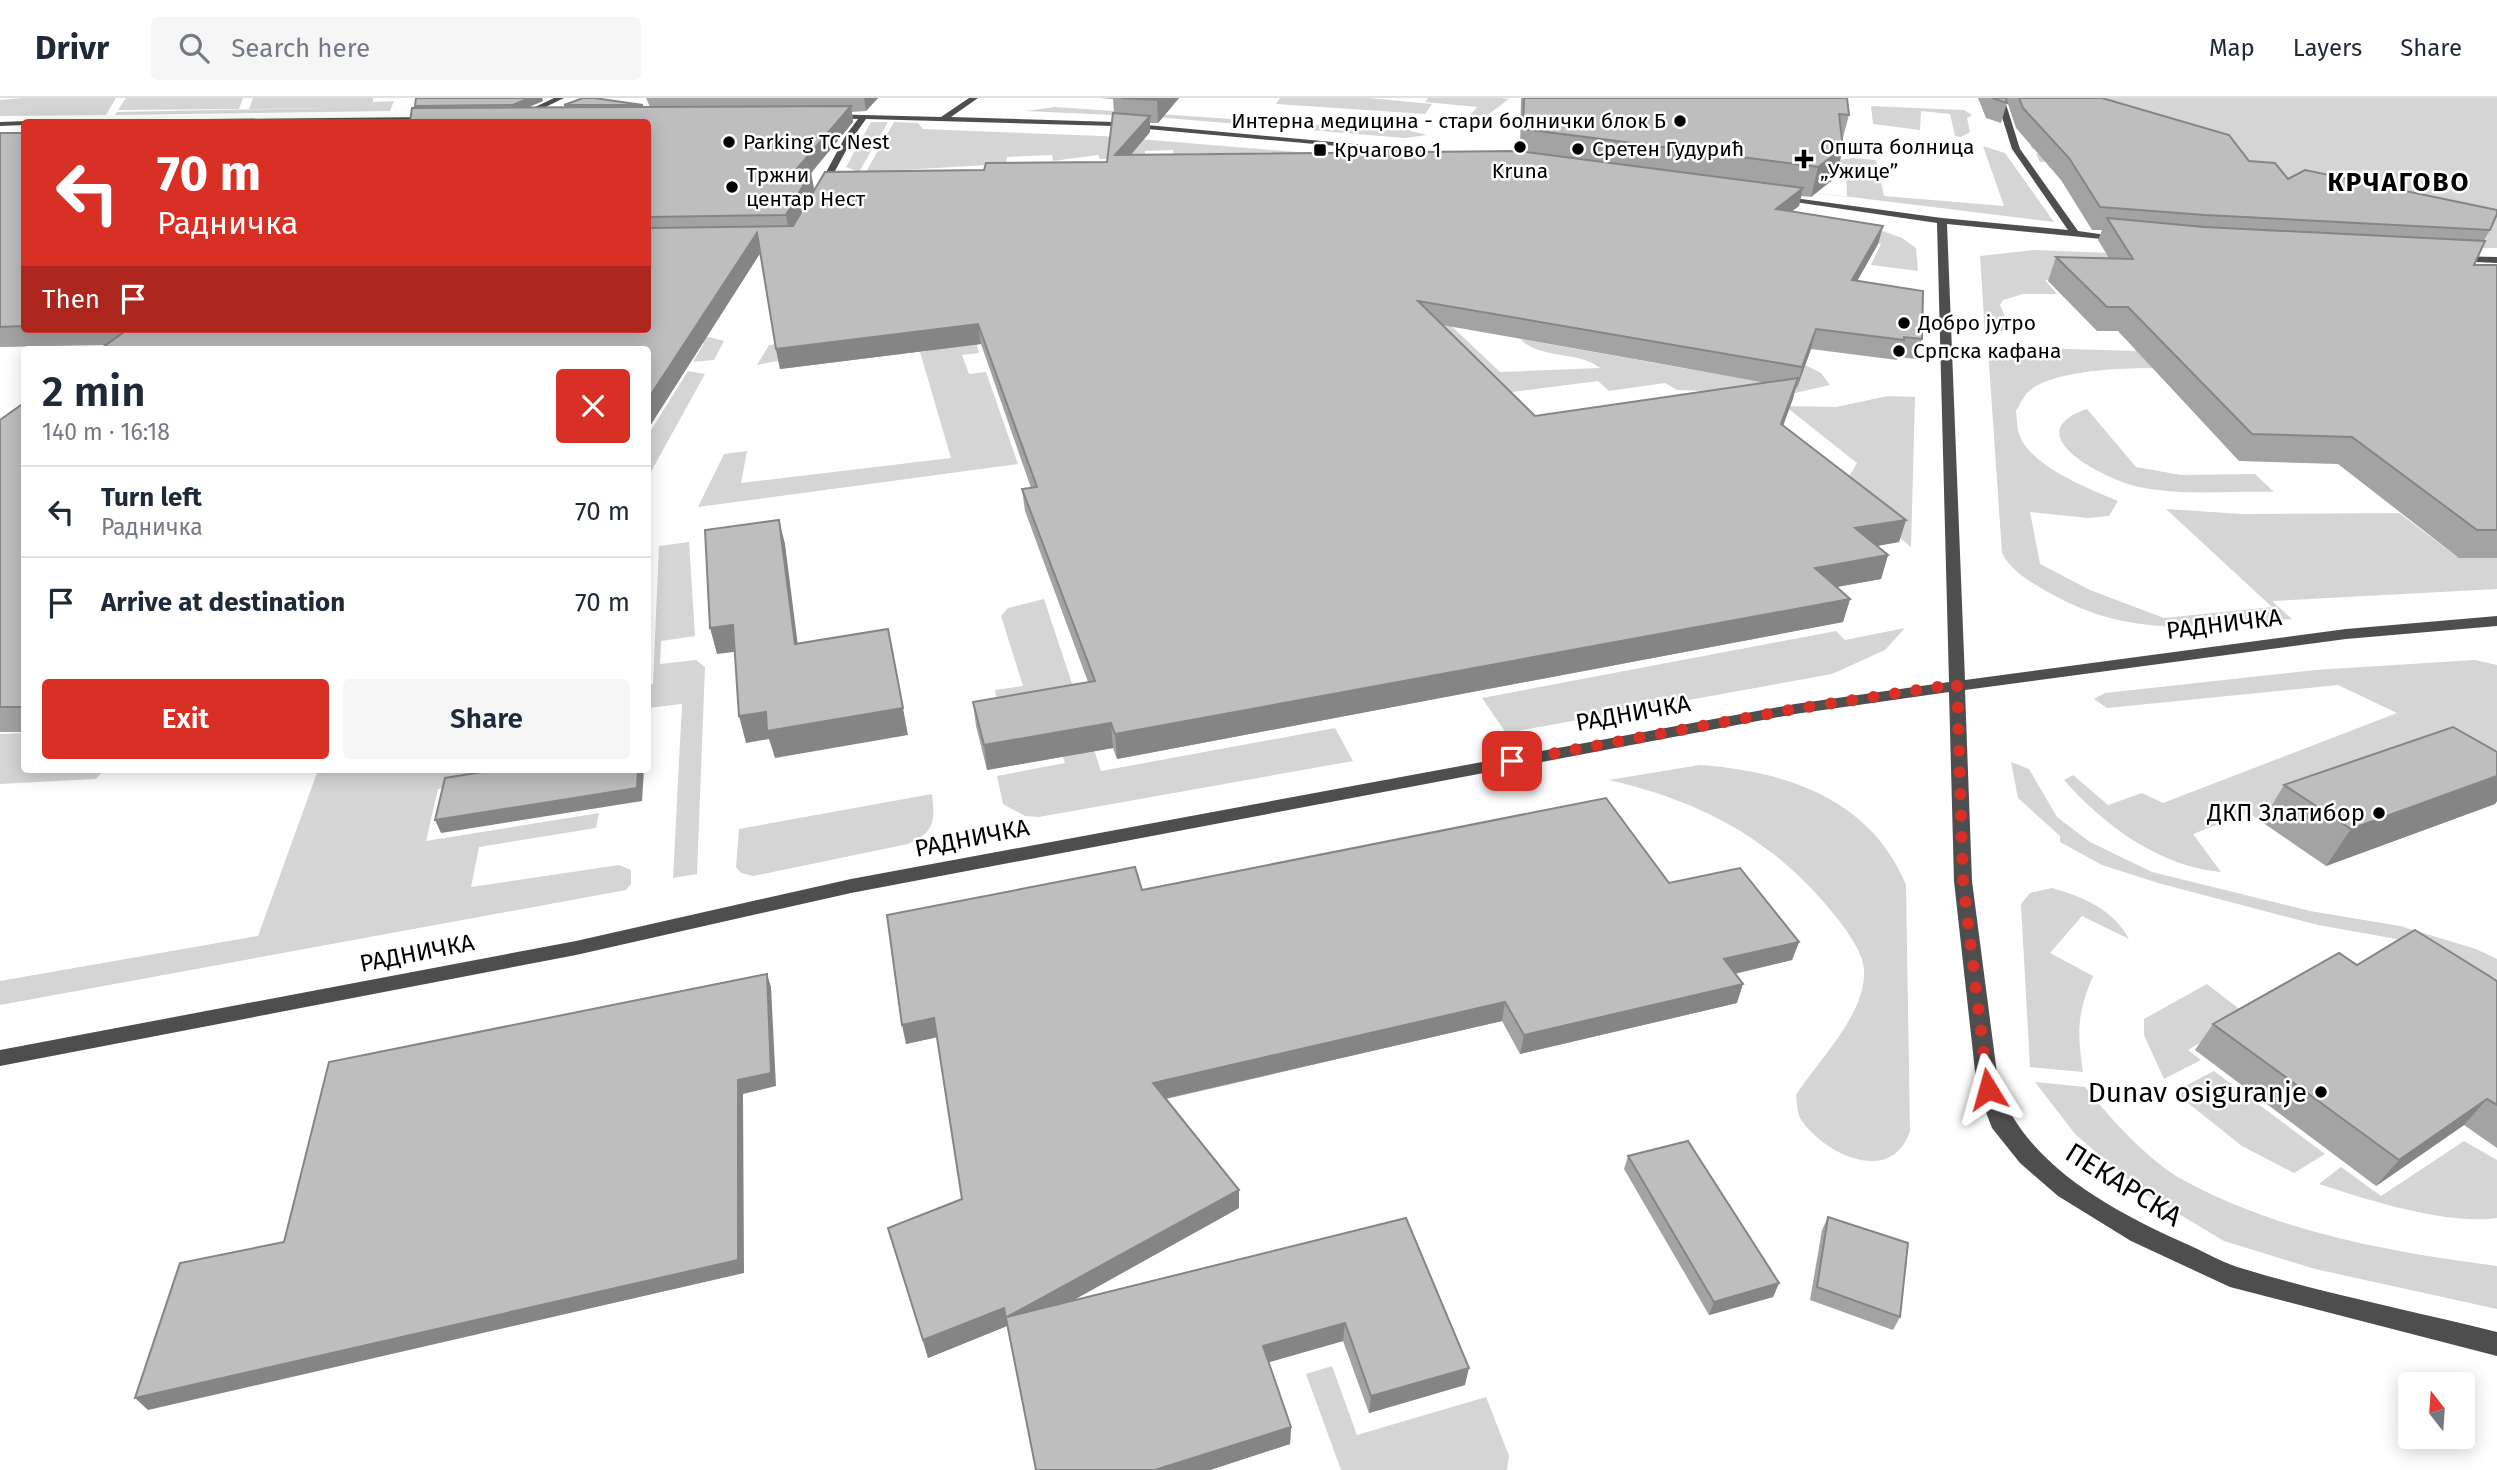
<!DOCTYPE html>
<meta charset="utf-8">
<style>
body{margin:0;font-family:"Fira Sans",sans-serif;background:#f6f6f7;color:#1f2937;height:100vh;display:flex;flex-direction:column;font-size:26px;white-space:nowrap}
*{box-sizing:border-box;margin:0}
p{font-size:23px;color:#747a83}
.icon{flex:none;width:38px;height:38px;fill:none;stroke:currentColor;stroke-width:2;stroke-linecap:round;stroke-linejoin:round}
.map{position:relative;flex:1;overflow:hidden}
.side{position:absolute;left:21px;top:248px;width:630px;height:427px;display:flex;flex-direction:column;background:#fff;border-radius:7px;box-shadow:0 4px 18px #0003}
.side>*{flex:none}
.banner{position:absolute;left:21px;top:21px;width:630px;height:214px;border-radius:7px;box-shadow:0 4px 18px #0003;background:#d93025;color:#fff;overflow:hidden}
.needle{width:46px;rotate:343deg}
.tools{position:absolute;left:2398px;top:1274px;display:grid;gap:14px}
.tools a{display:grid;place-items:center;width:77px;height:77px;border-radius:7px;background:#fff;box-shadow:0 4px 18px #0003;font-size:35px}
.pin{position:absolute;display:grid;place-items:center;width:60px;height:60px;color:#fff;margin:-30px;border-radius:14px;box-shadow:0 4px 10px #0006}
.me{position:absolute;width:77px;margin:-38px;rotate:352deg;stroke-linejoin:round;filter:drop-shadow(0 0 5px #0008)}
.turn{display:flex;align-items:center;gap:24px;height:147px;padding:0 21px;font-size:32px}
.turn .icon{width:91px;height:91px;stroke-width:2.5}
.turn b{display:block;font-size:49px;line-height:60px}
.then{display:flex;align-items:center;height:66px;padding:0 21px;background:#0003;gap:14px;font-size:26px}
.round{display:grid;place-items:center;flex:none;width:74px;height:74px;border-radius:7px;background:#f6f6f7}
.summary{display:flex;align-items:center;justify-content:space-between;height:119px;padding:0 21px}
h1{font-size:42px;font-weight:600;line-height:52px}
.action{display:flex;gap:14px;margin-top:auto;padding:14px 21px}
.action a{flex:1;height:80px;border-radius:7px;background:#d93025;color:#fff;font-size:28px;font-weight:600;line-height:80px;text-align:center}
.action a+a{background:#f6f6f7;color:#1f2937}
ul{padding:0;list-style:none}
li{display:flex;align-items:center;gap:21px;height:91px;padding:0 21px;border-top:2px solid #e0e1e3}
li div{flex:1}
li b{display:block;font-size:26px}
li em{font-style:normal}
header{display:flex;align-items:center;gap:42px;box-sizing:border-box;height:98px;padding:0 35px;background:#fff;border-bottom:2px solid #e0e1e3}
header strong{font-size:33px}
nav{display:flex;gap:38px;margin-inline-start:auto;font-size:24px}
.search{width:490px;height:63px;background:#f6f6f7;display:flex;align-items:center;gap:18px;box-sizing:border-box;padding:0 24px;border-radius:7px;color:#747a83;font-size:26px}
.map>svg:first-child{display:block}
.green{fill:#d5d5d5}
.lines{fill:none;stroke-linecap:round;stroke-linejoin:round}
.minor{fill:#4e4e4e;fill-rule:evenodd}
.wall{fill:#a3a3a3;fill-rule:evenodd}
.shaded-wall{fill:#858585}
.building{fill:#bebebe;stroke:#858585;stroke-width:2}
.route{stroke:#d93025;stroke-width:12;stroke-dasharray:0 21.6}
.poi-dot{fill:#000;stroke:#fff;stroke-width:2.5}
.labels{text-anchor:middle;stroke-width:5;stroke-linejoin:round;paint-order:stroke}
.far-poi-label{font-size:21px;fill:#000;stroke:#fff;text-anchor:start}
.street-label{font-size:24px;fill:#000;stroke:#fff}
.poi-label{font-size:24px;fill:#000;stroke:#fff;text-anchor:end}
.far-district-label{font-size:26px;font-weight:bold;letter-spacing:2px;fill:#000;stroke:#fff}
.near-poi-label{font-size:28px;fill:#000;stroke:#fff;text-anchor:end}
.near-street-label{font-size:28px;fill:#000;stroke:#fff}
</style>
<header>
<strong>Drivr</strong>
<div class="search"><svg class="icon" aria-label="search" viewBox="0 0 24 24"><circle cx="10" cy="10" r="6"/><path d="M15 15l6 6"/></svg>Search here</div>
<nav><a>Map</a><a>Layers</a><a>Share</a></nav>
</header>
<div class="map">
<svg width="2497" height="1372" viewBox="0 0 2497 1372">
<rect width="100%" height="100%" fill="#fff"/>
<g class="green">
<polygon points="23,0 116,0 106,17 0,18 0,2"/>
<polygon points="126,0 243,0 239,11 118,12"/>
<polygon points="253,0 373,0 373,4 394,3 390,13 115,17 117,14 328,10 249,11"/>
<polygon points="1280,0 1369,0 1432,6 1425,16 1276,6"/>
<polygon points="1428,0 1501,0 1509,1 1478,24 1451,22 1467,21 1477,9 1425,4"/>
<polygon points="2047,0 2497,0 2497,150 2482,150 2488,136 2071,63 2040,64 2036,56 2071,50 2099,38 2032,51 2021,21"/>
<polygon points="1871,8 1964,12 1972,17 1967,20 1970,34 1961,39 1955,38 1950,16 1921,13 1920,32 1873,26"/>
<polygon points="1055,9 1379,31 1384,28 1411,30 1410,33 1427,37 1405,40 1154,19 1026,13"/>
<polygon points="871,24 888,24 859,74 846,69"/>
<polygon points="894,24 918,25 923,31 1102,38 1346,58 1208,59 1207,55 1185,55 1185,59 1174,59 1173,52 1145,53 1145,60 1100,61 1098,57 1053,63 1052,57 1007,59 1006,66 866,74"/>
<polygon points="1983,48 2005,55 2054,124 1697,80 1847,99 1846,66 1824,64 1853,60 1876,62 1884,98 2004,108"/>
<polygon points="1869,128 1902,140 1916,150 1918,173 1871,167 1881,146 1790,131"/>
<polygon points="2035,152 2209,159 2497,190 2045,182 2057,196 2023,196 2003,202 2000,207 2008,226 2003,233 1985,236 1980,158"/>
<path d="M1426,204L1500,274L1600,270C1577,252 1542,262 1520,241L1796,290L1805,267L1821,275L1830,287L1790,296L1677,292L1665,285L1609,293L1598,283L1490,297Z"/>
<polygon points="970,225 979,255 962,257 969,276 986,274 1018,366 698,409 724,356 747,353 741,385 951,360 920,254 938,251 931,232 757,267 769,247"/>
<polygon points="709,239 724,243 714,262 693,264 704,245 670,246 679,240"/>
<path d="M2030,250L2497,263L2477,280L2142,270C2113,271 2051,273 2028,294C2023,299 2019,308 2016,313C2017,321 2017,334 2021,341C2036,370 2089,391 2118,403L2109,418L2089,420L2030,414L2040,466L2090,492L2164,520L2272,509L2166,411L2242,416L2399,415L2459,460H2497V491L2272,503L2292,521C2200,529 2131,542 2046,493C2029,483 2011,473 2002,455L1988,251Z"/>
<polygon points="688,273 705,276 648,379 648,337"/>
<polygon points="1888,298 1915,299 1911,449 1841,393 1857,365 1785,308 1836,309"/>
<path d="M2087,311L2136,369L2181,377L2255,376L2274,394C2230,393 2183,398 2139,389C2107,382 2013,336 2087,311Z"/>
<polygon points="689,444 695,538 661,543 660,566 696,562 705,569 697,776 673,780 682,606 648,610 648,587 653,586 659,448"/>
<polygon points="1044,501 1101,673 1335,630 1353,663 1039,719 1025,718 1003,706 997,678 1065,665 1047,609 999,617 995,592 1023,588 1001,518 1008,510"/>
<polygon points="1905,530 1885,552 1832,576 1506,635 1482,600 1836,533 1845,542"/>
<path d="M2475,562L2497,567V652L2476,649L2262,724L2248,715L2193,736L2221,774C2158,768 2104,727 2064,682L2073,677L2108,707L2142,695L2163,705L2397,615L2338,587L2107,610L2094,601L2105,595L2315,572Z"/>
<polygon points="24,635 24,672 104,672 96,681 0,686 0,636"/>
<polygon points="2011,664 2029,671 2057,719 2090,744 2152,774 2310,813 2400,828 2476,851 2497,861 2497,881 2419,845 2318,827 2158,785 2102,767 2060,744 2060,738 2018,700"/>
<path d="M1700,667C1786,673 1871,701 1906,787L1910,1033C1892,1088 1826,1057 1802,1023C1797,1017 1797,1005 1796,997C1819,961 1866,917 1864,872C1864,856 1847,833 1837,820C1776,743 1704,704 1609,682Z"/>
<polygon points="318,672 497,672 496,682 438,691 426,743 599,715 596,730 479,749 471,789 619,767 631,772 631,786 626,792 0,907 0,883 258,838"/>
<path d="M932,696C935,723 935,734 908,746L753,778L741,775L736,769L739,731Z"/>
<path d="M2052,790C2083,799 2113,811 2129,841L2082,818L2050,855L2093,878C2077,917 2077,932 2083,974L2030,969L2021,806L2030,795Z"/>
<polygon points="2207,886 2247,917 2188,952 2201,962 2164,981 2144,937 2144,921"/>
<polygon points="2214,973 2325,1056 2294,1075 2242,1048 2174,994"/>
<path d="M2035,984L2085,989C2111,1021 2149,1064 2185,1083C2282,1135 2390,1154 2497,1168V1211L2315,1171L2224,1143L2142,1094L2075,1036Z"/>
<path d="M2464,1043L2497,1062V1120C2446,1127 2368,1102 2319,1086L2341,1069L2381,1098Z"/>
<polygon points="1332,1268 1357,1337 1486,1299 1509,1358 1507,1372 1341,1372 1306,1276"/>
</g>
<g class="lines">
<g class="minor">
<polygon points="554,0 564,0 519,22 512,20"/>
<polygon points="969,0 978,0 951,19 1114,24 1464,56 1460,59 1114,28 866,21 854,38 823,95 816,93 846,37 858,21 828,20 825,16 941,19"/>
<path d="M1996,0H2004L2020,51L2078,133L2128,140L2123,143L1947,126L1965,582L2346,531L2497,518V528L2346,541L1965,592L1972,783L1999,991C2030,1071 2117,1115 2191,1148C2208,1156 2226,1166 2244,1171C2327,1196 2413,1213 2497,1234V1258L2230,1189L2131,1143L2058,1098L2020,1065L1992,1030L1977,991L1954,783L1949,594L1795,616L851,795L576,857L0,968V952L576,843L851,781L1795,606L1949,584L1937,125L1774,101L1779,98L1942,120L2068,132L2012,51Z"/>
<polygon points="433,19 436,23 100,24 104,22"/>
<polygon points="27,23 24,27 0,28 0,24"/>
<polygon points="2452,158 2497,159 2497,165 2455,163 2450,160"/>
</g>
</g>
<g class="wall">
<path d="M416,0H542L543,3L528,9H565L564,7L583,0H594L643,7V9H650L646,0H878L866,13L852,14L853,24L811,75L814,91L797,122L825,74L984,72L986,65L1107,64L1113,15H1114L1113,1L1100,0H1179L1158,25H1150V34L1131,57L1520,53L1521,0H1847L1849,17L1842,43L1843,50L1836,79L1811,99L1801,98L1799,108L1791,114L1883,128L1878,146L1857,183L1923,193L1922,241L1916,261L1898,259L1897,262L1811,251L1797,290H1796L1783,327L1906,422L1899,444L1877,448L1888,457L1881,481L1836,489L1850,501L1843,524L1117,661L1113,650L987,672L976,628L973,604L1088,584L1025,413L1022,391L1031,390L981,246L780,271L776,251L760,155L648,331V252H99L105,247L0,249V35H24V231H648V24H410L412,10H416ZM1442,227L1651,264L1766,285L1535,318Z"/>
<polygon points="1978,0 2006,0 2007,5 2001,25 1986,20"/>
<polygon points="2006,0 2102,0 2249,63 2288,81 2490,132 2484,143 2474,167 2497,167 2497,460 2459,460 2338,366 2239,363 2118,233 2097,233 2048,183 2056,159 2109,160 2098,142 2102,132 2092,132 2061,82 2016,30"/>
<polygon points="24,305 24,634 0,634 0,322"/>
<polygon points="2497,654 2497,703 2495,706 2326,768 2262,724 2284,687"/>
<polygon points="1669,785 1799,844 1792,862 1735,876 1737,905 1520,956 1502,923 1166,1001 1239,1110 1073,1202 1406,1120 1465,1287 1369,1315 1343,1243 1268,1264 1291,1329 1290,1346 1210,1372 1036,1372 1007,1228 928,1260 888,1130 962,1101 937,939 906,946 1142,792"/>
<polygon points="2357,867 2497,883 2497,1050 2464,1027 2376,1088 2195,952 2213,926"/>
<polygon points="1628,1058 1779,1185 1773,1199 1709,1217 1624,1071"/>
<polygon points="1828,1119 1900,1219 1893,1232 1810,1202 1822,1132"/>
</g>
<g class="shaded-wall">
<polygon points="529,0 542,0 543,3 515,15 513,7"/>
<polygon points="864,0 878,0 866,13"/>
<polygon points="1159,0 1179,0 1158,25 1157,2"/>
<polygon points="851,8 853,24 811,75 814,91 789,135 786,117 794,74"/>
<polygon points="1150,18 1150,34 1116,74 1115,57"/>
<polygon points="1843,50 1836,79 1811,99 1818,69"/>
<polygon points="1803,90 1799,108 1771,129 1776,111"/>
<polygon points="1883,128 1878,146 1847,201 1852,182"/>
<polygon points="757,135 761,154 648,331 648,301"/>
<polygon points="978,226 981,246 780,271 776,251"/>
<polygon points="1816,231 1811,251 1797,290 1802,269"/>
<polygon points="1798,280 1793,301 1776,347 1781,326"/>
<polygon points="779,422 785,446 801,572 795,546"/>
<polygon points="1906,422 1899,444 1848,453 1855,430"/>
<polygon points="1888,457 1881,481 1809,494 1815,470"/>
<polygon points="1850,501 1843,524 1117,661 1115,636"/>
<polygon points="733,527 741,553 717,556 710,530"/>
<polygon points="903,610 908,637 775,660 769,641 746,645 739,618 766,614"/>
<polygon points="1111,625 1113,650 987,672 984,647"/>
<polygon points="638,672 644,672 642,703 441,735 435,722"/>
<polygon points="2497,678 2497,703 2495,706 2326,768 2351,731"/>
<polygon points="1799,844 1792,862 1719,879 1724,861"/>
<polygon points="767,876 771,889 776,988 743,996 744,1175 148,1312 135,1300 738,982"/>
<polygon points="1743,886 1737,905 1520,956 1524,937"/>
<polygon points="1505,904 1502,923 1154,1003 1153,985"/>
<polygon points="934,920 938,939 906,946 902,927"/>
<polygon points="2487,1001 2464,1027 2376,1088 2399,1062"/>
<polygon points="1239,1092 1239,1110 1011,1237 1007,1219"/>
<polygon points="1779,1185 1773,1199 1709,1217 1714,1204"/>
<polygon points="1004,1210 1007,1228 928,1260 923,1242"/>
<polygon points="1345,1225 1343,1243 1263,1266 1263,1248"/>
<polygon points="1469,1270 1465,1287 1369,1315 1371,1298"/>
<polygon points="1291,1329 1290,1346 1210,1372 1155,1372"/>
</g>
<g class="building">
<polygon points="416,0 529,0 513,7 415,8"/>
<polygon points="583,0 594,0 643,7 564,7"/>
<polygon points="1121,0 1159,0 1157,2"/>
<polygon points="1524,0 1847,0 1849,17 1839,16 1843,50 1818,69 1523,31"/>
<polygon points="1992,0 2006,0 2007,5"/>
<polygon points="2019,0 2102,0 2229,37 2249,63 2275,65 2288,81 2305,72 2497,112 2497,116 2490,132 2205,117 2100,109 2069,60 2023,10"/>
<polygon points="851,8 794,74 811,74 786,117 648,119 648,24 410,24 412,10"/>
<polygon points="1113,15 1150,18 1115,57 1518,53 1803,90 1776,111 1883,128 1852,182 1923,193 1922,241 1904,239 1904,242 1816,231 1802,269 1418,203 1535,318 1798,280 1781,326 1906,422 1855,430 1888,457 1815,470 1850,501 1115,636 1111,625 984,647 973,604 1095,583 1022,391 1037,389 978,226 776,251 757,135 648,301 648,252 99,252 128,231 648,231 648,130 793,128 825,74 984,72 986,65 1107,64"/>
<polygon points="0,35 24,35 24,228 0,229"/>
<polygon points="2107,120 2204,129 2485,143 2474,167 2497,167 2497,432 2477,432 2352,339 2252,336 2128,209 2107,209 2056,159 2133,161"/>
<polygon points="24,305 24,609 0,609 0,322"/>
<polygon points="779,422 795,546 888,531 903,610 767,633 766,614 739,618 733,527 710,530 705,432"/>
<polygon points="2453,629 2497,654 2497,678 2351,731 2284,687"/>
<polygon points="495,672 638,672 637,690 435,722 445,680"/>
<polygon points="1606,700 1669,785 1740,770 1799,844 1724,861 1743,886 1524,937 1505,904 1153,985 1239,1092 1007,1219 1406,1120 1469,1270 1371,1298 1345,1225 1263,1248 1291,1329 1155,1372 1036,1372 1004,1210 923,1242 888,1130 962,1101 934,920 902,927 887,817 1135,769 1142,792"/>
<polygon points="2415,832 2497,883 2497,1007 2487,1001 2399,1062 2213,926 2339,855 2357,867"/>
<polygon points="767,876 771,975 738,982 738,1162 135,1300 180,1165 284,1144 329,964"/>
<polygon points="1688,1043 1779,1185 1714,1204 1628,1058"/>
<polygon points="1828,1119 1908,1145 1900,1219 1817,1189"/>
</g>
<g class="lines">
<polyline class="route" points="1512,663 1795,611 1957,586 1963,783 1988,991"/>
</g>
<g class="poi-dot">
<circle cx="1680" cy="23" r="7"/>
<circle cx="729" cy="44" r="7"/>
<circle cx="1520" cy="49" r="7"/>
<circle cx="1578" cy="51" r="7"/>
<rect x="1313" y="45" width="14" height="14" rx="3.5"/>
<path d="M1800.5 50.5h7v7h7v7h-7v7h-7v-7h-7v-7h7z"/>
<circle cx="732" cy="89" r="7"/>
<circle cx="1904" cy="225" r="7"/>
<circle cx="1899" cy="253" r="7"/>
<circle cx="2379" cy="715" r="7"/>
<circle cx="2321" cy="994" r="7"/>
</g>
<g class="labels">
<g class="far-poi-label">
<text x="1666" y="30" text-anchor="end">Интерна медицина - стари болнички блок Б</text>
<text x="743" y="51">Parking TC Nest</text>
<text x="1820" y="56">Општа болница<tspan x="1820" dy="24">„Ужице”</tspan></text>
<text x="1592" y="58">Сретен Гудурић</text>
<text x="1334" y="59">Крчагово 1</text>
<text x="1520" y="80" text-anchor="middle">Kruna</text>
<text x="746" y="84">Тржни<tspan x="746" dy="24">центар Нест</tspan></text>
<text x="1918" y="232">Добро јутро</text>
<text x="1913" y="260">Српска кафана</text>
</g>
<g class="street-label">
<text transform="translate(2224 526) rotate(-7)" y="8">РАДНИЧКА</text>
<text transform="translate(1633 615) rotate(-10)" y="8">РАДНИЧКА</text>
<text transform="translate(972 740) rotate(-11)" y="8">РАДНИЧКА</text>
<text transform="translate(417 855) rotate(-11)" y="8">РАДНИЧКА</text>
</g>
<g class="poi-label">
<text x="2365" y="723">ДКП Златибор</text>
</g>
<g class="far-district-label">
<text x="2399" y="93">КРЧАГОВО</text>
</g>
<g class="near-poi-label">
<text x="2307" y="1004">Dunav osiguranje</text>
</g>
<g class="near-street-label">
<text transform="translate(2124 1086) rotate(32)" y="10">ПЕКАРСКА</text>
</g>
</g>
</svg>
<div class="tools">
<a><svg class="needle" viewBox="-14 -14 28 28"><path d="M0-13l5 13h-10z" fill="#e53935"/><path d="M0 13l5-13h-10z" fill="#747a83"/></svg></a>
</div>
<div class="pin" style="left:1512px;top:663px;background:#d93025"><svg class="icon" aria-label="arrive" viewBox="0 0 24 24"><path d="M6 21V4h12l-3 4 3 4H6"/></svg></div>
<svg class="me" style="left:1988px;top:991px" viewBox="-20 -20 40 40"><path d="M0-17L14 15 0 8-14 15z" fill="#d93025" stroke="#fff" stroke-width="4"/></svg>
<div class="banner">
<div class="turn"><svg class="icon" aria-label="left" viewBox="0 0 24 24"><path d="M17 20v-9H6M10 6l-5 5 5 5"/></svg><div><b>70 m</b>Радничка</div></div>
<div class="then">Then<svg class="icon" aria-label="arrive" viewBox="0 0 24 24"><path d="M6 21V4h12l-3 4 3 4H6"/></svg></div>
</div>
<section class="side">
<div class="summary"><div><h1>2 min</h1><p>140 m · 16:18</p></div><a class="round" style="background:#d93025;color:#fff"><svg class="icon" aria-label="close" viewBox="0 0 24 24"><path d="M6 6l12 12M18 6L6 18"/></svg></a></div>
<ul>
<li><svg class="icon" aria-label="left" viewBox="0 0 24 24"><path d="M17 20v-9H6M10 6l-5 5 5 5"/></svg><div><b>Turn left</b><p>Радничка</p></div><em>70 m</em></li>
<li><svg class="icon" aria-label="arrive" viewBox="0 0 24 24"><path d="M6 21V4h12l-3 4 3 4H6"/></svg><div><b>Arrive at destination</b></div><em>70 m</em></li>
</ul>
<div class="action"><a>Exit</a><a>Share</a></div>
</section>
</div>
